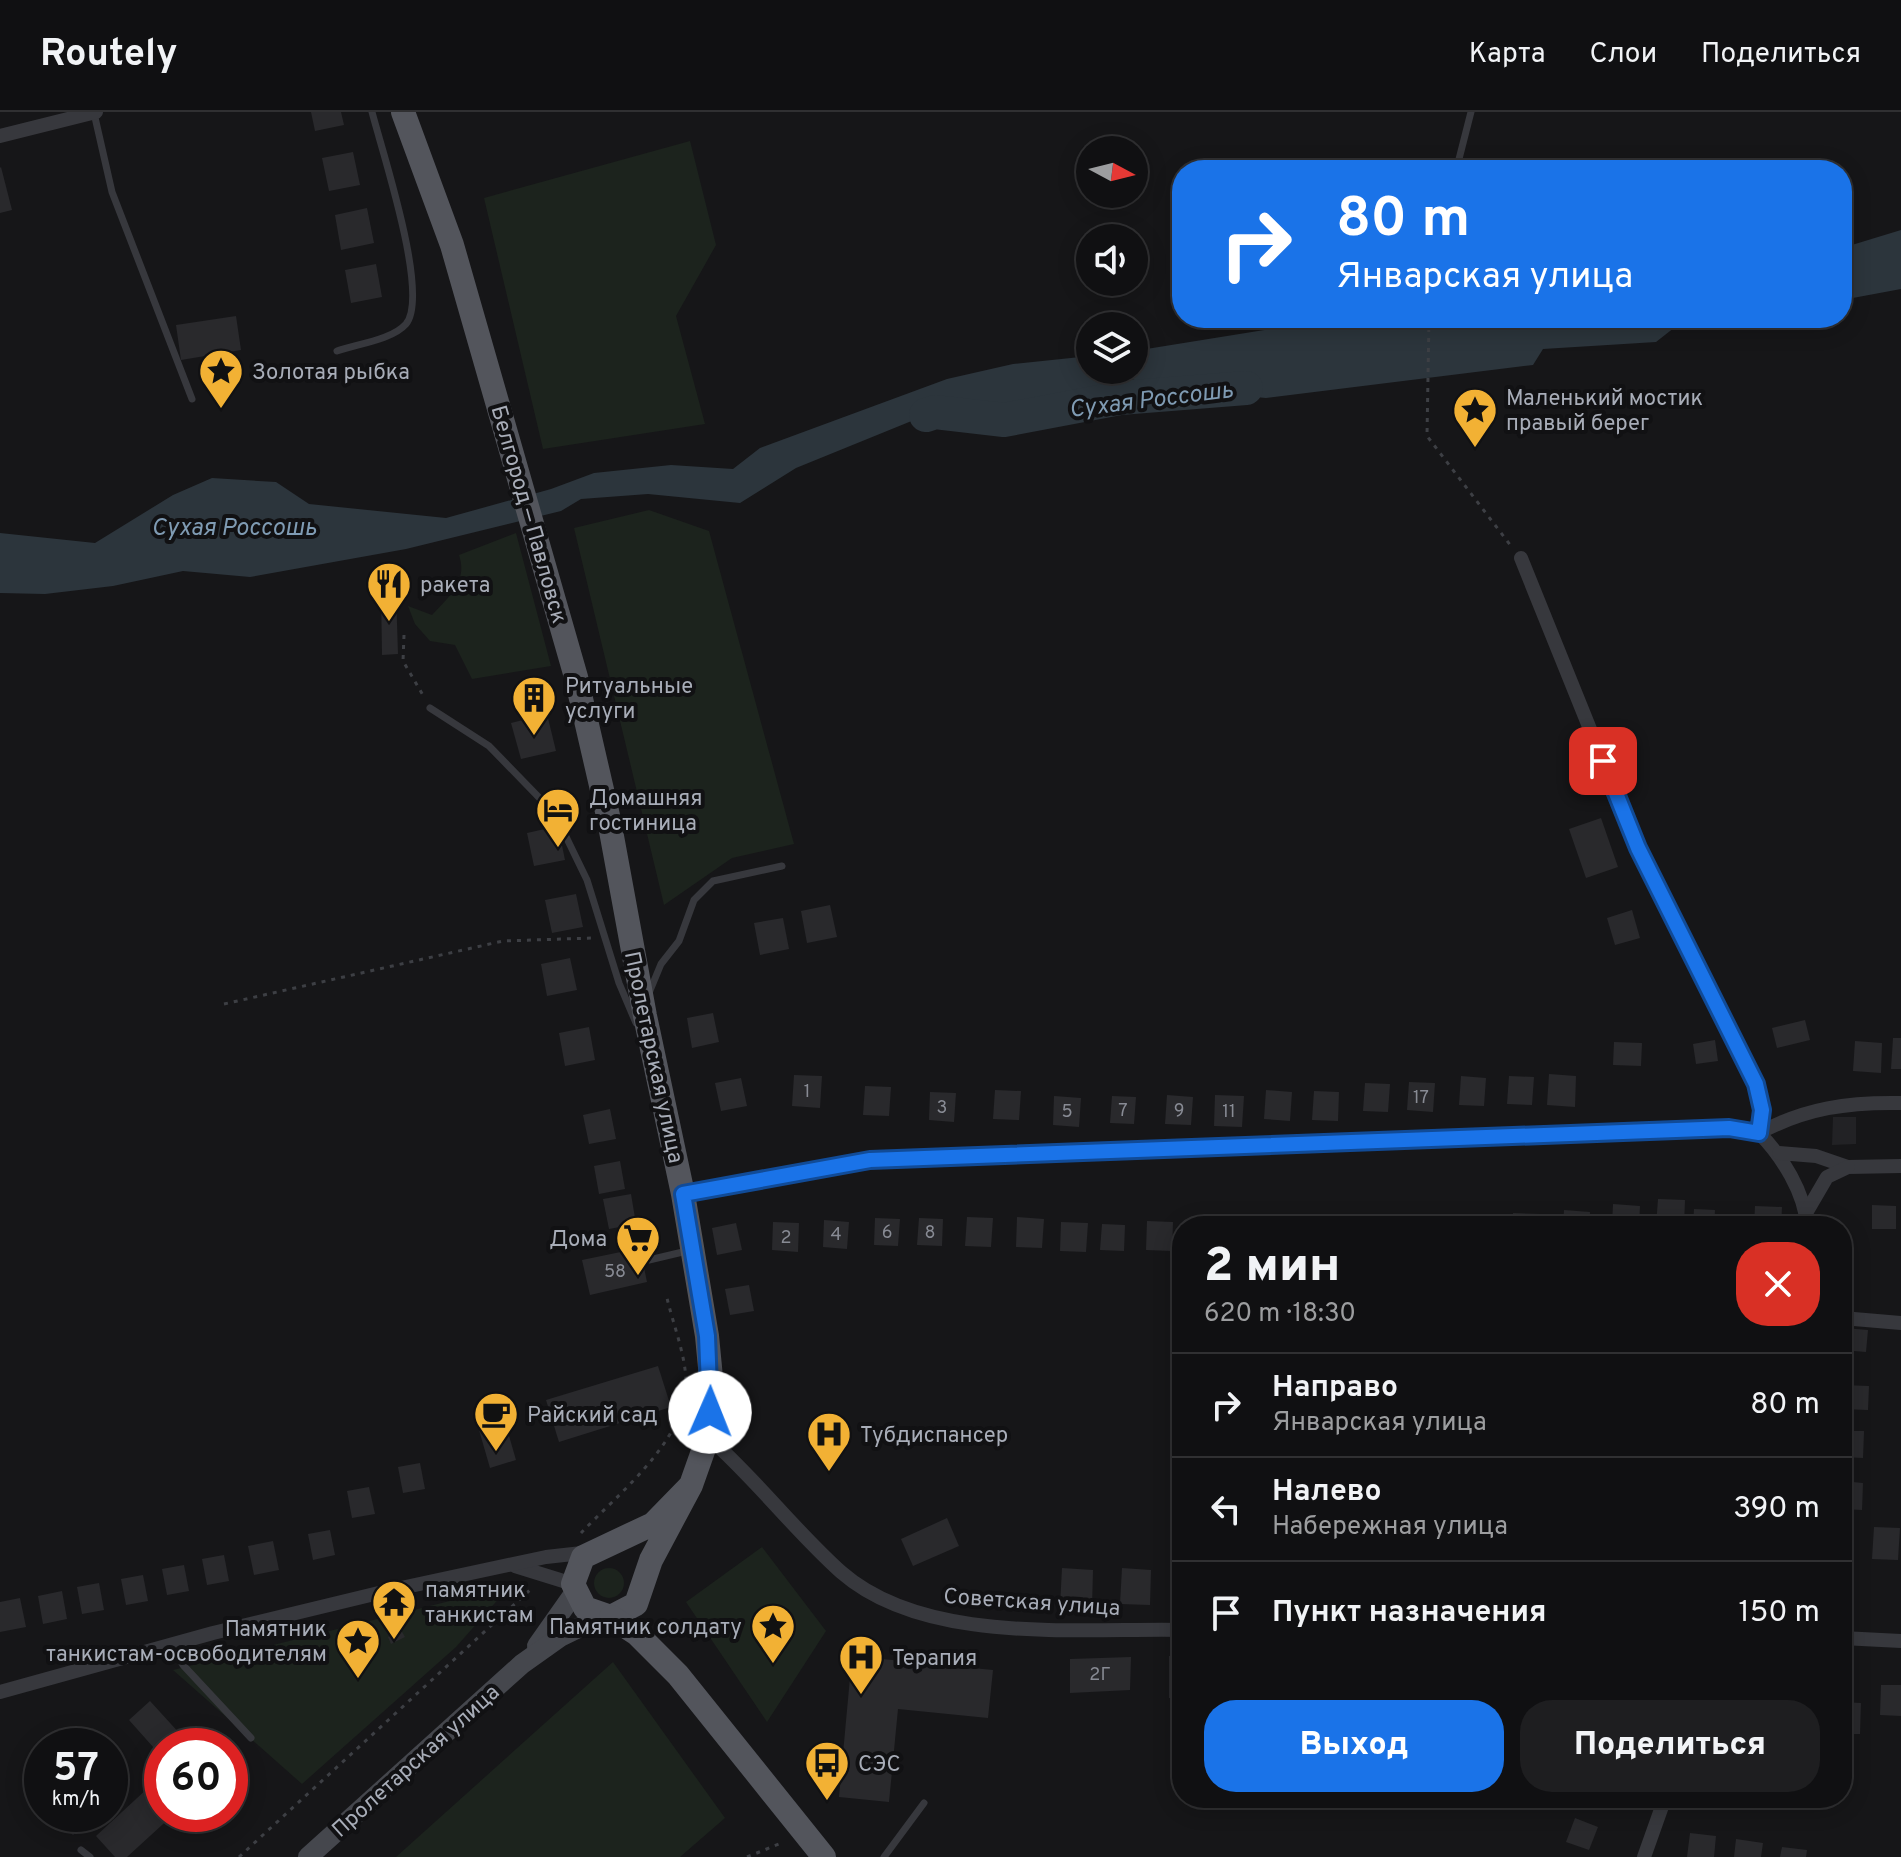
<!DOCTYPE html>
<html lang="ru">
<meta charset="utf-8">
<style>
body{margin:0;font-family:Overpass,sans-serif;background:#1e1e20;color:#f1f3f6;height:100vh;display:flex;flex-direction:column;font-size:30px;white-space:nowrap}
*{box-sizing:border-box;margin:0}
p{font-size:26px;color:#9c9d9f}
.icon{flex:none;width:44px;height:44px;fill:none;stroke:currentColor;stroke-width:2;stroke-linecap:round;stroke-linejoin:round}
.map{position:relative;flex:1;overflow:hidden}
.drawer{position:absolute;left:1172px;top:1104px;width:680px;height:592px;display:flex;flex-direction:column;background:#101012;border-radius:32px;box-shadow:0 4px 20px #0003,0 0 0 2px #303032}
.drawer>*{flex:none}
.top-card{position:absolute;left:1172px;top:48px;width:680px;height:168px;border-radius:32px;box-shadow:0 4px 20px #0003,0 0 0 2px #303032;background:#1a73e8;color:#fff;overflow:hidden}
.needle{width:52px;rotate:97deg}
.fabs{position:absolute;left:1076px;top:24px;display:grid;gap:16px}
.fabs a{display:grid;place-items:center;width:72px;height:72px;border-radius:50%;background:#101012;box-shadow:0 4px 20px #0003,0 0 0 2px #303032;font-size:40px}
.speed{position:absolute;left:24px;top:1616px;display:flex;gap:16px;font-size:40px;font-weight:700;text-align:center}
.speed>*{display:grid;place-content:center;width:104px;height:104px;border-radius:50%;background:#101012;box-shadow:0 4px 20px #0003,0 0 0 2px #303032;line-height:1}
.speed small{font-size:20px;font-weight:400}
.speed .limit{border:12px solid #d22;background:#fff;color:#111}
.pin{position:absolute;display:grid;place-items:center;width:68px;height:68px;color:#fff;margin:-34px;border-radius:16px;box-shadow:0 4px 12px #0006}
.me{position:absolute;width:88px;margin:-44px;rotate:1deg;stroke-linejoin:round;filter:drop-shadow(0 0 6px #0008)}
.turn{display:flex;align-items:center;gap:28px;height:168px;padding:0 32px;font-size:36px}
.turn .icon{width:104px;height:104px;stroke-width:2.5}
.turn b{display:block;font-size:56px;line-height:68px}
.round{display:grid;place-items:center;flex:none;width:84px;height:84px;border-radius:32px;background:#1e1e20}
.head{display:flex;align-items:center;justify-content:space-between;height:136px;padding:0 32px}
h1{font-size:48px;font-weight:800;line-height:60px}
.action{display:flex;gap:16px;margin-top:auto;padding:16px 32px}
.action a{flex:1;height:92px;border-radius:32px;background:#1a73e8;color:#fff;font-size:32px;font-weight:800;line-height:92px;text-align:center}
.action a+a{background:#1e1e20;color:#f1f3f6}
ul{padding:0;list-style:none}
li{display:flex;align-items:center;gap:24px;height:104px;padding:0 32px;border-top:2px solid #303032}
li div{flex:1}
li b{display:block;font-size:30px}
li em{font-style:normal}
header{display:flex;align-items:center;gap:48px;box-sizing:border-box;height:112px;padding:0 40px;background:#101012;border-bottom:2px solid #303032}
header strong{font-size:38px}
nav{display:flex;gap:44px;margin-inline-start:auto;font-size:28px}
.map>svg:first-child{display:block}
.built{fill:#222225}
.green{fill:#1c231d}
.water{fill:#2c353c}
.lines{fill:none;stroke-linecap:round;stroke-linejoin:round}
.river{stroke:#2c353c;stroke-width:34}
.building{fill:#29292c}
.path{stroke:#3d3f44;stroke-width:3;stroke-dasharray:4 6;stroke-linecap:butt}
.service{stroke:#37383d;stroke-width:7}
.minor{stroke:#37383d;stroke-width:14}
.secondary{stroke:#45474d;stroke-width:20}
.primary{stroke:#53555c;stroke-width:24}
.route-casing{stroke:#114b97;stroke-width:20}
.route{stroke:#1a73e8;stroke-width:14}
.labels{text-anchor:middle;stroke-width:8;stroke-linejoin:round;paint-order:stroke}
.number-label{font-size:18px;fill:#888b94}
.poi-label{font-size:22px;fill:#a8adb8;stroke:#111113;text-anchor:start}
.street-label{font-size:22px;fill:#a8adb8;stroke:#111113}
.water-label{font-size:24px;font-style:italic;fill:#7f9bb3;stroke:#111113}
</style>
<header>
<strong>Routely</strong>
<nav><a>Карта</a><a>Слои</a><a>Поделиться</a></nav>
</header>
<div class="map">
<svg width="1901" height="1745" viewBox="0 0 1901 1745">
<rect width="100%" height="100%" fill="#161618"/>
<polygon class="built" points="1833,1005 1856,1005 1856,1032 1832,1033"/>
<g class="green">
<polygon points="690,29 716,133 676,204 705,312 543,337 484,86"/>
<polygon points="649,398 709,419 794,732 732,746 664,793 574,416"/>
<path d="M516,421L551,554L472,567L455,533L430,529L415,512L408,494L432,503C449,485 468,469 459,443Z"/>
<polygon points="762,1435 826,1519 767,1610 686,1490"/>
<circle cx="609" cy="1471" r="15"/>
<polygon points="510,1474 456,1535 302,1672 173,1558"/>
<polygon points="613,1550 725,1706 680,1745 396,1745"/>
</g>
<g class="water">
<polygon points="1901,118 1901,177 1842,188 1842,136"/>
<polygon points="1377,206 1700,206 1684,208 1656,230 1543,237 1533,253 1266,286 1182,278 1130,267 1052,283 1024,304 1004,308 966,304 914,308 796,356 740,391 648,382 581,387 561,399 406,437 250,465 183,459 113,474 45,482 0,481 0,421 95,431 173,383 212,366 276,370 309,392 446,406 551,377 594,361 671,353 733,357 760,336 947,267 1013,252 1090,244 1090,258 1134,258 1134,239 1283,215 1319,218"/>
</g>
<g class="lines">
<polyline class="river" points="926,303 935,300 1004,308 1120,286 1246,276"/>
</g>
<g class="building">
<polygon points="311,0 341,0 344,13 315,19"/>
<polygon points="353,40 360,73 329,79 322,46"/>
<polygon points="1,55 12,98 0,101 0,56"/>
<polygon points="367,96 374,131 341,138 335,103"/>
<polygon points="376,152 382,185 351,191 345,158"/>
<polygon points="236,204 241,238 181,248 176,213"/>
<polygon points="387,464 396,480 398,542 382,543 381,478"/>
<polygon points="547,602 556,639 521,647 511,611"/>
<polygon points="1601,706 1618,755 1586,766 1569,717"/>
<polygon points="558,714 565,748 534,754 527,721"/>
<polygon points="576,782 583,815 552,821 545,788"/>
<polygon points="830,793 837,825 807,831 801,799"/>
<polygon points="1632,798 1640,826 1615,833 1607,806"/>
<polygon points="783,806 789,837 760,843 754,811"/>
<polygon points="570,846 577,878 547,884 541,852"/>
<polygon points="713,901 719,930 692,936 687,906"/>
<polygon points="1805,908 1810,928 1777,936 1772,916"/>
<polygon points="589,915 595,948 565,954 559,921"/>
<polygon points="1893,926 1901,926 1901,957 1891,957"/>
<polygon points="1715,928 1718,949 1696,952 1693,932"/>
<polygon points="1855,929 1882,931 1881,961 1853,959"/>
<polygon points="1614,930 1642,931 1641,954 1613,953"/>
<polygon points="1549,962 1576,964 1575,995 1547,993"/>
<polygon points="794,963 822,964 820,996 792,994"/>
<polygon points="1461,964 1486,966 1484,994 1459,993"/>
<polygon points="1509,964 1534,965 1532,993 1507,992"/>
<polygon points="741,966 747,994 721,999 715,971"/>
<polygon points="1409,970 1435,971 1433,1000 1407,998"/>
<polygon points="1365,971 1390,972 1388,1000 1363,999"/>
<polygon points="865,974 891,975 889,1004 863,1003"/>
<polygon points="995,978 1021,979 1019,1008 993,1007"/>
<polygon points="1266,978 1292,980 1290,1009 1264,1007"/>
<polygon points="1314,979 1339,980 1338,1009 1312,1008"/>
<polygon points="930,980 956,981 954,1010 929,1008"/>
<polygon points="1167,983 1193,985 1191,1013 1165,1012"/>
<polygon points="1215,983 1244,984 1242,1015 1214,1014"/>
<polygon points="1054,984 1081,986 1079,1015 1053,1013"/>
<polygon points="1112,984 1136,985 1134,1012 1110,1011"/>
<polygon points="610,997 616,1027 589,1032 583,1003"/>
<polygon points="620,1049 625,1077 599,1082 594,1054"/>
<polygon points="631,1082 636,1112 609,1117 603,1087"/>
<polygon points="1658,1087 1685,1088 1684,1114 1656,1114"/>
<polygon points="1613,1092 1640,1094 1639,1114 1612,1114"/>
<polygon points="1872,1093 1896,1094 1896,1117 1872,1117"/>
<polygon points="1755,1094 1782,1095 1781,1114 1754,1114"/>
<polygon points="1694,1097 1715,1098 1714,1114 1693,1114"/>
<polygon points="1564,1098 1590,1100 1589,1114 1563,1114"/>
<polygon points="1513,1101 1541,1102 1540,1114 1512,1114"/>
<polygon points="1459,1102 1485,1104 1484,1114 1458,1114"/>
<polygon points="1412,1103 1438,1105 1437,1114 1411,1114"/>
<polygon points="967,1105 993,1106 991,1135 965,1134"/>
<polygon points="1017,1105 1044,1107 1042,1136 1016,1135"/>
<polygon points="875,1106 900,1107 898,1134 874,1133"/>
<polygon points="919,1106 943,1107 942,1134 917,1133"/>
<polygon points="824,1108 849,1110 847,1137 823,1135"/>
<polygon points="1147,1109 1173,1110 1172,1139 1146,1138"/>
<polygon points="1232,1109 1256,1110 1256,1114 1231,1114"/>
<polygon points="1325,1109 1351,1111 1351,1114 1325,1114"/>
<polygon points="1370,1109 1396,1110 1396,1114 1370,1114"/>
<polygon points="773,1110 799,1111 798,1140 772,1138"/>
<polygon points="1061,1110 1088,1111 1086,1140 1060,1139"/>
<polygon points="1276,1110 1303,1111 1303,1114 1276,1114"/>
<polygon points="736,1111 742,1138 717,1143 712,1116"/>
<polygon points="1102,1112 1125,1113 1124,1139 1100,1138"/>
<polygon points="640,1136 647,1170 590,1183 582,1148"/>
<polygon points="749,1173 754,1199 730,1203 725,1177"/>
<polygon points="1844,1216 1868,1218 1866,1240 1842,1238"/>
<polygon points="658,1254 671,1295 559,1330 546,1288"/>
<polygon points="1842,1273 1869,1274 1868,1298 1842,1297"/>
<polygon points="505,1310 516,1348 490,1356 479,1318"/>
<polygon points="1842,1319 1864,1319 1863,1346 1842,1345"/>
<polygon points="420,1351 425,1377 403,1381 398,1355"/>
<polygon points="1842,1369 1863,1371 1862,1398 1842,1397"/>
<polygon points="369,1375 375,1402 352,1406 347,1379"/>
<polygon points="947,1406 959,1434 913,1454 901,1427"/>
<polygon points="1874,1415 1900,1416 1898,1448 1872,1447"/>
<polygon points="330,1418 335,1443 313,1448 308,1422"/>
<polygon points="273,1429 279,1458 254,1463 248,1434"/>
<polygon points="224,1443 229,1469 207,1473 202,1447"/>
<polygon points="184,1453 189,1479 167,1483 162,1457"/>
<polygon points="1062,1456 1093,1458 1092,1495 1060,1494"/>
<polygon points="1122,1456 1151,1458 1150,1493 1120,1492"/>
<polygon points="143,1463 148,1489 126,1493 121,1467"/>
<polygon points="99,1471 104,1498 82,1502 77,1475"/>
<polygon points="62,1479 67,1507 43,1512 38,1484"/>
<polygon points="20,1486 26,1515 0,1520 0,1490"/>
<polygon points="401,1518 405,1525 391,1532 388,1525"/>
<polygon points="852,1544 993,1558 988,1606 898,1597 889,1690 839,1685"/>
<rect x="1169" y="1544" width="13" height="42"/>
<polygon points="1131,1545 1130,1578 1070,1581 1070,1547"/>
<polygon points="1881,1573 1901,1573 1901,1604 1880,1603"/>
<polygon points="150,1589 191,1634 162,1634 162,1645 129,1608"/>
<polygon points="1842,1590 1861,1591 1860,1622 1842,1622"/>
<polygon points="110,1662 122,1674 110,1686"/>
<polygon points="162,1663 162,1702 174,1702 127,1745 115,1745 96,1724"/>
<polygon points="65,1702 94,1702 73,1723 58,1708"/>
<polygon points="1575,1706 1598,1715 1589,1738 1566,1730"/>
<polygon points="1690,1721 1716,1724 1714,1745 1687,1745"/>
<polygon points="1736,1727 1763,1731 1761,1745 1734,1745"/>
<polygon points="1782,1735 1807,1738 1806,1745 1780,1745"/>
</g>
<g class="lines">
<g class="path">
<polyline points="1429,206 1427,324 1511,434"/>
<polyline points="404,523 403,549 424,585"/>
<polyline points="224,892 503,829 593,826"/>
<path d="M581,1421C618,1382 686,1329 686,1271C686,1244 673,1212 667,1186"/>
<polyline points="239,1745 531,1477"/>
<polyline points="747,1745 784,1730"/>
</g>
<g class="service">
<polyline points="94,1 112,80 192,287"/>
<polyline points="1459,47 1471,0"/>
<path d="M337,239C357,232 392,228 406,212C430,183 382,39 372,0"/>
<polyline points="430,596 489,634 555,702 587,768 619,871 636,911"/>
<polyline points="649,881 661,852 679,829 694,788 713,769 782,754"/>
<polyline points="649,1148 687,1139"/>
<polyline points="173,1535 183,1553 251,1626"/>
<polyline points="81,1738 90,1745"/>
<polyline points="884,1745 924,1691"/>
</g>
<g class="minor">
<polyline points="0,24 96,0"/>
<polyline points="1521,446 1638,736 1756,972 1762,998 1759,1021"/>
<path d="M1759,1021C1806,996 1848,990 1901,991"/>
<path d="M1759,1021C1782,1044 1805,1081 1807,1114"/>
<polyline points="1779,1041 1816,1044 1848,1055 1901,1054"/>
<polyline points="683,1082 870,1048 1729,1016 1759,1021"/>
<polyline points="1806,1101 1827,1065 1848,1055"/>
<polyline points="1842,1206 1901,1211"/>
<path d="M708,1325C756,1367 794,1418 841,1460C924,1533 1077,1516 1182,1518"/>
<polyline points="515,1454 573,1472"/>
<polyline points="1842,1526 1901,1529"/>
<polyline points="0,1580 213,1521 387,1479 546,1445 591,1440"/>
<polyline points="1644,1745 1665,1686"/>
</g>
<g class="secondary">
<polyline points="537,1534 575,1480"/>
<polyline points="308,1745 522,1552 560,1525 601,1505"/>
</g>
<g class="primary">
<polyline points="403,0 452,133 576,565 609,708 645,904 683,1082 707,1224 712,1276 708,1325 691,1373 651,1448 636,1492 611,1505 585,1496 573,1472 583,1445 653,1412 691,1373"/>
<polyline points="611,1505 637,1522 678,1563 824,1745"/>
</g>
</g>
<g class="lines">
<g class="route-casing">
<polyline id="route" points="710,1300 707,1224 683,1082 870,1048 1729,1016 1759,1021 1762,998 1756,972 1638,736 1603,649"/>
</g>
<use href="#route" class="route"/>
</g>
<defs>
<g id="sight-pin" transform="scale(2.3)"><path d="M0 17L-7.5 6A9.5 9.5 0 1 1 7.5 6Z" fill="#f2b134" stroke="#111113"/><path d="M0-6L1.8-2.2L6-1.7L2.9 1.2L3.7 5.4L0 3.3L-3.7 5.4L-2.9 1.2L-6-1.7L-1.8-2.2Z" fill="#111"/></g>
<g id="restaurant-pin" transform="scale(2.3)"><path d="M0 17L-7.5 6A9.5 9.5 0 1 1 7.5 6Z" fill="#f2b134" stroke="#111113"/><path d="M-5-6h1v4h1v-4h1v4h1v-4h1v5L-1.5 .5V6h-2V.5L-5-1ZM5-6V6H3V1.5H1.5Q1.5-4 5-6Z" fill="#111"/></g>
<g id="building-pin" transform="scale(2.3)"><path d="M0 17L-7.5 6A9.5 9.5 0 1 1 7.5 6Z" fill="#f2b134" stroke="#111113"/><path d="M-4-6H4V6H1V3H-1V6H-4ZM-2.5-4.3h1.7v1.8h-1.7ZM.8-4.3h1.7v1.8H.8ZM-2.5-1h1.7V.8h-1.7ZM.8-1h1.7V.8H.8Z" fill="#111"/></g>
<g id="hotel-pin" transform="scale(2.3)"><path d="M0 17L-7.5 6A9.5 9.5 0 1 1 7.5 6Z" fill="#f2b134" stroke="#111113"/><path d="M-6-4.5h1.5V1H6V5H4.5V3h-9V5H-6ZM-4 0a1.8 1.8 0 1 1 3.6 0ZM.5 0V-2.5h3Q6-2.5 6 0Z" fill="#111"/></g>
<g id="supermarket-pin" transform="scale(2.3)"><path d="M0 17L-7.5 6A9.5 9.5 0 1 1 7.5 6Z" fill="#f2b134" stroke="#111113"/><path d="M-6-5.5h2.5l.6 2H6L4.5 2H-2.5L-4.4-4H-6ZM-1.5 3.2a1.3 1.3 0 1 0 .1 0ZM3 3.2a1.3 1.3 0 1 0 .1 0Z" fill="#111"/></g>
<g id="cafe-pin" transform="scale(2.3)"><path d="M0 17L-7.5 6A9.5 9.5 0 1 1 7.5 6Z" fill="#f2b134" stroke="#111113"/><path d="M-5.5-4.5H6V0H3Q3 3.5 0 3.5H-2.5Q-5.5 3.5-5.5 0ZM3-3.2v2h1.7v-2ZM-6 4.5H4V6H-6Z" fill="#111"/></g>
<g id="hospital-pin" transform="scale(2.3)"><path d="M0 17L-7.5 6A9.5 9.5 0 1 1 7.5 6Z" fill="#f2b134" stroke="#111113"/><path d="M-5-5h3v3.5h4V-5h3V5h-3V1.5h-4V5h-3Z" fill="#111"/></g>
<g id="temple-pin" transform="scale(2.3)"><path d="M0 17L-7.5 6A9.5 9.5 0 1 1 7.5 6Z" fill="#f2b134" stroke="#111113"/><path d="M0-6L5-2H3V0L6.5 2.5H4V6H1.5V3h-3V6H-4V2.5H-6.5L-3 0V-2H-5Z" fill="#111"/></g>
<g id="bus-pin" transform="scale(2.3)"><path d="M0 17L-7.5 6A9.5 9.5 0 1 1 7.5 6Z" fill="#f2b134" stroke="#111113"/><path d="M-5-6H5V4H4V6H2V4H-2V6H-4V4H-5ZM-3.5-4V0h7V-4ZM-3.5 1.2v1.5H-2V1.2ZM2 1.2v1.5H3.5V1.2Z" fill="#111"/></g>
</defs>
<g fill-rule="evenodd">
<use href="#sight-pin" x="221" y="259"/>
<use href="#sight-pin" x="1475" y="298"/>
<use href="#restaurant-pin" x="389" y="472"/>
<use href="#building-pin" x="534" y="586"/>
<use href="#hotel-pin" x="558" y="698"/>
<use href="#supermarket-pin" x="638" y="1126"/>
<use href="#cafe-pin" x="496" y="1302"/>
<use href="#hospital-pin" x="829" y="1322"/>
<use href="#temple-pin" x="394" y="1490"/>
<use href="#sight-pin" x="773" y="1514"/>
<use href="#sight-pin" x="358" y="1529"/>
<use href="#hospital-pin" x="861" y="1545"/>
<use href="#bus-pin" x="827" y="1651"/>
</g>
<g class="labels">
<g class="number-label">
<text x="807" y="985">1</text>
<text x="1421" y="991">17</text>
<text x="942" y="1001">3</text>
<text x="1123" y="1004">7</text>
<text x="1179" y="1004">9</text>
<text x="1067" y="1005">5</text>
<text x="1229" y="1005">11</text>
<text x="887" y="1126">6</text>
<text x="930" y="1126">8</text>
<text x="836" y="1128">4</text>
<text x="786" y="1131">2</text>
<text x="615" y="1165">58</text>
<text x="1100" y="1568">2Г</text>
</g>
<g class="poi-label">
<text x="252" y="267">Золотая рыбка</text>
<text x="1506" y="293">Маленький мостик<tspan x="1506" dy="25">правый берег</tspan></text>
<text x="420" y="480">ракета</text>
<text x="565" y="581">Ритуальные<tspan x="565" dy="25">услуги</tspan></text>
<text x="589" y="693">Домашняя<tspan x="589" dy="25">гостиница</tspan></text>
<text x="607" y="1134" text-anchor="end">Дома</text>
<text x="527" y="1310">Райский сад</text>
<text x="860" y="1330">Тубдиспансер</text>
<text x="425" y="1485">памятник<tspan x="425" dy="25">танкистам</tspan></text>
<text x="742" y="1522" text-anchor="end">Памятник солдату</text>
<text x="327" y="1524" text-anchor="end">Памятник<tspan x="327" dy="25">танкистам-освободителям</tspan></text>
<text x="892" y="1553">Терапия</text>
<text x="858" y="1659">СЭС</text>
</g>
<g class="street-label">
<text transform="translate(530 402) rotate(74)" y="8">Белгород — Павловск</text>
<text transform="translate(655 945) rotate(78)" y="8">Пролетарская улица</text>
<text transform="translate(1032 1489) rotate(4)" y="8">Советская улица</text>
<text transform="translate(415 1648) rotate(-42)" y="8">Пролетарская улица</text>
</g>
<g class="water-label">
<text transform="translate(1151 287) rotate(-7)" y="8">Сухая Россошь</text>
<text x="234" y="423">Сухая Россошь</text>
</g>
</g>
</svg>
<div class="fabs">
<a><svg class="needle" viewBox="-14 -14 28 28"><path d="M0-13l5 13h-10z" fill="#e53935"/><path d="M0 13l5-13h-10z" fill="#9c9d9f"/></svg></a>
<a><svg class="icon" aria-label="sound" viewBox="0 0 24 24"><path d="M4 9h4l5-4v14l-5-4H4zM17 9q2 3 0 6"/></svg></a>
<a><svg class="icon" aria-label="layers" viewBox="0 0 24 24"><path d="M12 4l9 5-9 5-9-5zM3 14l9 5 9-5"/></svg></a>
</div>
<div class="speed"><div>57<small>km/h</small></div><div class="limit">60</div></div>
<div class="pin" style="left:1603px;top:649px;background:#d93025"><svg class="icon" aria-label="arrive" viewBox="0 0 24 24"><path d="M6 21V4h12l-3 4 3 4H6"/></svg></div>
<svg class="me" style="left:710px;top:1300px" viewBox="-20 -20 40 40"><circle r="19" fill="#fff"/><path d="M0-13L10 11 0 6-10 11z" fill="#1a73e8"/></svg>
<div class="top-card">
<div class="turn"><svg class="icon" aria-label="right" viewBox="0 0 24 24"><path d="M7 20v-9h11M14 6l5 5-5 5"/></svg><div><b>80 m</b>Январская улица</div></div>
</div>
<section class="drawer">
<div class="head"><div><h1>2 мин</h1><p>620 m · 18:30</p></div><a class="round" style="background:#d93025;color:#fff"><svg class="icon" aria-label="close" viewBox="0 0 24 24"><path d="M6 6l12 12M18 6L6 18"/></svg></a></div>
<ul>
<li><svg class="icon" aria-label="right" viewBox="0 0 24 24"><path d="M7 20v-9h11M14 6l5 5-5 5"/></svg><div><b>Направо</b><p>Январская улица</p></div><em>80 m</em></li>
<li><svg class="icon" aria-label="left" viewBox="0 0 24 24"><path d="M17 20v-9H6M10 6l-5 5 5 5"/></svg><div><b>Налево</b><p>Набережная улица</p></div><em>390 m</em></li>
<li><svg class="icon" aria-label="arrive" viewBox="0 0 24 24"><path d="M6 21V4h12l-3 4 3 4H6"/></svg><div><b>Пункт назначения</b></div><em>150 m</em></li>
</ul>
<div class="action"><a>Выход</a><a>Поделиться</a></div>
</section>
</div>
